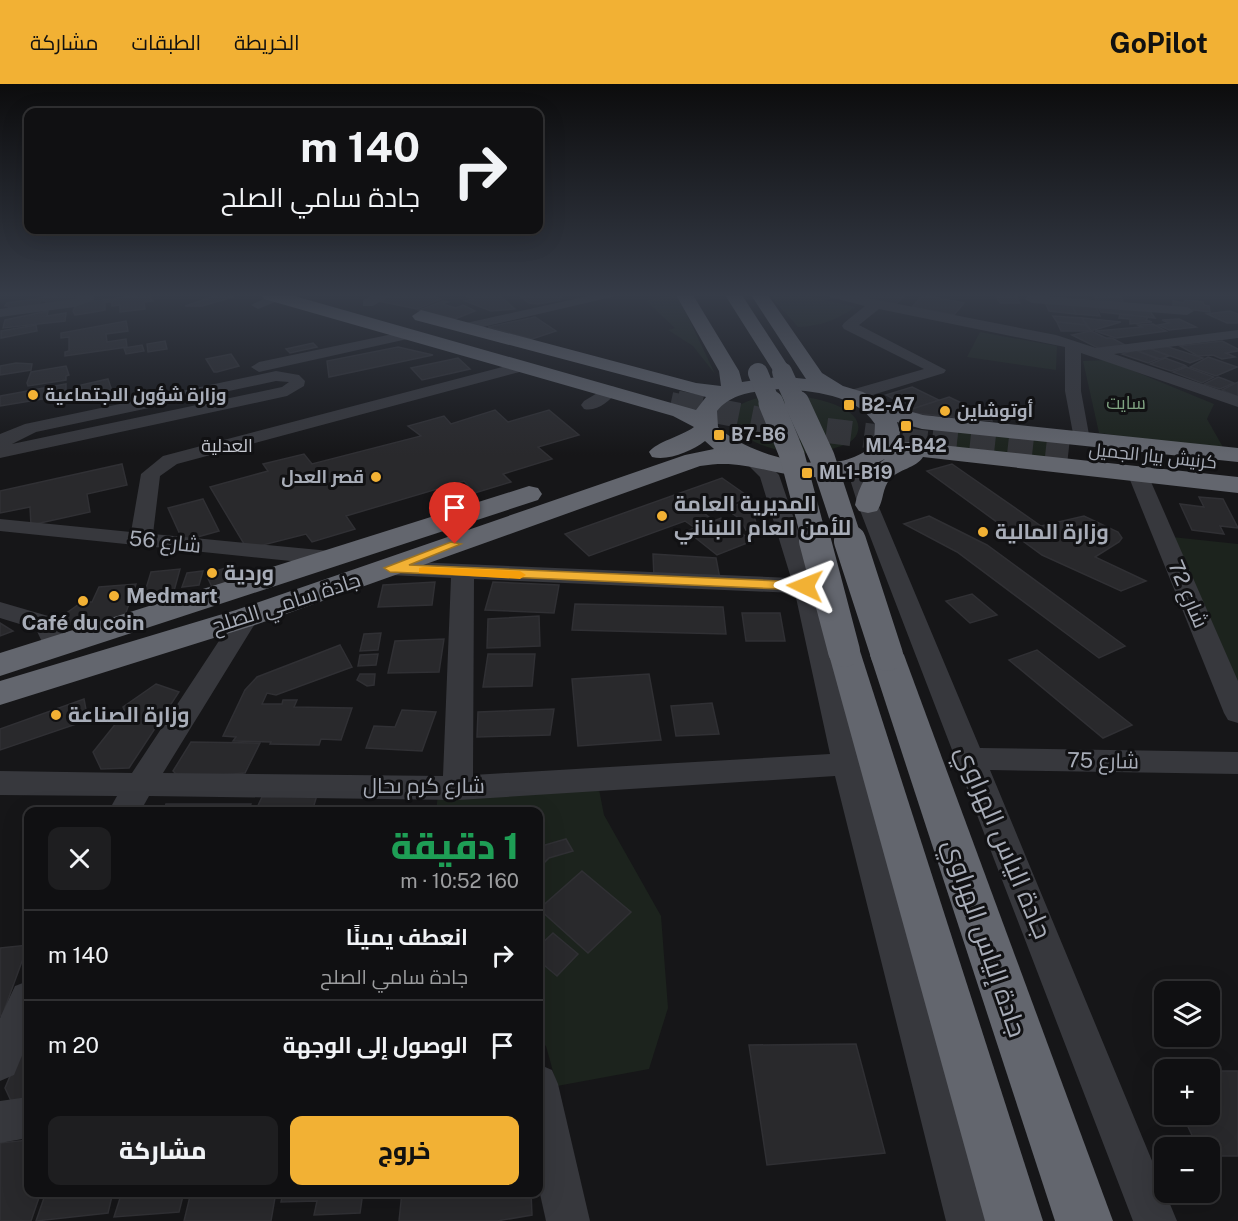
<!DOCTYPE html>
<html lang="ar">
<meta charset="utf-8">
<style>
body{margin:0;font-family:"Public Sans",Cairo,sans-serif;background:#1e1e20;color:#f1f3f6;direction:rtl;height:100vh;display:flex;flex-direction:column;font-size:22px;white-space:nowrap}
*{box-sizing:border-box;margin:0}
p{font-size:20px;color:#9c9d9f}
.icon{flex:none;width:33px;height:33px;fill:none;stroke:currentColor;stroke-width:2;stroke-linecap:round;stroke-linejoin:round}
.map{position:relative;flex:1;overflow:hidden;direction:ltr}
.sheet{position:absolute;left:24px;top:723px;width:519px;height:390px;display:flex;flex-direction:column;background:#101012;border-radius:12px;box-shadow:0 6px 24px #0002,0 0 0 2px #303032;direction:rtl}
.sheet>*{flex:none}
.banner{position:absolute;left:24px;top:24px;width:519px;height:126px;border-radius:12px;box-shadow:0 6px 24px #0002,0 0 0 2px #303032;direction:rtl;background:#101012;color:#f1f3f6;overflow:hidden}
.controls{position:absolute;left:1154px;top:897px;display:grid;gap:12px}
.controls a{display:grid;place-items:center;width:66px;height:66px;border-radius:12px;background:#101012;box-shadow:0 6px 24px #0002,0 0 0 2px #303032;font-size:30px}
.pin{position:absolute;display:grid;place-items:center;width:51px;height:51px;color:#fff;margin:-62px -26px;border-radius:50% 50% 50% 0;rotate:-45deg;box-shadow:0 0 6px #0007}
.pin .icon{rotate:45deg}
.me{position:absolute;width:66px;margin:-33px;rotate:272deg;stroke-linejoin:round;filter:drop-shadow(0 0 4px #0008)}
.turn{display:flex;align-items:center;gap:21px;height:126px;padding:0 24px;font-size:27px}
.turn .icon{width:78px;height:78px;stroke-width:2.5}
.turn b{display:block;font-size:42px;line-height:51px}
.round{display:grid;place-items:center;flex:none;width:63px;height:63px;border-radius:12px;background:#1e1e20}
.overview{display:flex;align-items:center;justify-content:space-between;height:102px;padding:0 24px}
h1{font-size:36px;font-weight:800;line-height:45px;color:#1e9e55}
.cta{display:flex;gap:12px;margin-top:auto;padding:12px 24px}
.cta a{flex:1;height:69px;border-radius:12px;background:#f2b134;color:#111;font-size:24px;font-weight:800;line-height:69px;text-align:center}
.cta a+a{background:#1e1e20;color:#f1f3f6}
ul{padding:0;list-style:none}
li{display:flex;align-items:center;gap:18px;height:90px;padding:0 24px;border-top:2px solid #303032}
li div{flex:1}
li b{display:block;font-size:22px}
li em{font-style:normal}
header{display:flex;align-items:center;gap:36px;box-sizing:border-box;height:84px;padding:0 30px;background:#f2b134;color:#111}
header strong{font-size:28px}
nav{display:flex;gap:33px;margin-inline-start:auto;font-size:21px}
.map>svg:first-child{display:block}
.green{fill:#1c231d}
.building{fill:#29292c;stroke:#303034;stroke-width:1.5}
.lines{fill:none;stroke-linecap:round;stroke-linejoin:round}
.highway-tunnel-far1{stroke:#333438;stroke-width:20;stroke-dasharray:20 10;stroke-linecap:butt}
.highway-tunnel{stroke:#333438;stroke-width:25;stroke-dasharray:25 13;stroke-linecap:butt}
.minor{fill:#37383d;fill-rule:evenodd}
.highway{fill:#63666e;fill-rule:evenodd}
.highway-bridge-far2{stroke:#63666e;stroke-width:20}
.highway-bridge-far1{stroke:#63666e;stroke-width:25}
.highway-bridge{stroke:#63666e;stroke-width:32}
.route{fill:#f2b134;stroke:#9d7322;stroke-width:1.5}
.slow{fill:#f59e0b}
.poi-dot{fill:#f2b134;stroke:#111113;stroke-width:2}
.labels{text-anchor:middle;stroke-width:6;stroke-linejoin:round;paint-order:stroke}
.far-poi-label{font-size:18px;font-weight:bold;fill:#a8adb8;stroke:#111113;text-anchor:start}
.far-park-label{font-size:18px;fill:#7fa381;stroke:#111113}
.far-neighbourhood-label{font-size:18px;fill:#c9ccd4;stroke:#111113}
.far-street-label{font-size:18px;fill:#a8adb8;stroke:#111113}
.poi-label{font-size:21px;font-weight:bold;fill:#a8adb8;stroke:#111113;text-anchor:start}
.street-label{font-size:21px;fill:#a8adb8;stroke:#111113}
.near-street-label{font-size:26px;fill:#a8adb8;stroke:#111113}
</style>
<header>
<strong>GoPilot</strong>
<nav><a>الخريطة</a><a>الطبقات</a><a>مشاركة</a></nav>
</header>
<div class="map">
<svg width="1238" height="1137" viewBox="0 0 1238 1137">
<rect width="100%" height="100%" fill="#161618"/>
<g class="green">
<polygon points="669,211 679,214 715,290 693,262 668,246 675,244 646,217"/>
<path d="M773,211H803L856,223C836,236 822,242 798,243L772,214Z"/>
<polygon points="980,248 1057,262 1056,286 967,273"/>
<polygon points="1107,276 1214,320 1207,335 1224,365 1099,349 1083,277"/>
<path d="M785,310C802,312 869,320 857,350C854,357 845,361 838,363C770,390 668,319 785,310Z"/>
<polygon points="951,346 1054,358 1061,377 942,363 934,357 938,349"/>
<polygon points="1172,453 1238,460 1238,604"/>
<polygon points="598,700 604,731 661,832 668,924 649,985 557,1002 546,962 539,957 538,728 436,728 438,710"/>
</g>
<g class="building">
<polygon points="79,211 78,217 46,220 46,217 43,217 44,212"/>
<polygon points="139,211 152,211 150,214 153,217 144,218 145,225 120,228 120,221 112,222 112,215"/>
<polygon points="227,211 233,213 202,222 185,222 215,212"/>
<polygon points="391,211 429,211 441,215 417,225 378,217"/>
<polygon points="499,211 515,225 491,227 465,217 473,215 466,212 468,211"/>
<polygon points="531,211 560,211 562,213 557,214 560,216 538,220 529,219 521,213"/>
<polygon points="847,211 905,211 895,221"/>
<polygon points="923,211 964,219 954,231 912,223"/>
<polygon points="995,211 1015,211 1020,219 1000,219"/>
<polygon points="1095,211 1121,212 1124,221 1096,219"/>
<polygon points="42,214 38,223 7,227 9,222 5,222 7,219"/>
<polygon points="110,215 110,218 105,218 105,226 82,230 75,231 73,227 75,223 71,220"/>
<polygon points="1185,216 1203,218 1204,221 1209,222 1210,228 1173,223 1173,217 1184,219"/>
<polygon points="443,217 448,218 442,220 456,224 463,221 475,227 455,235 419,226"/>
<polygon points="1045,218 1072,221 1076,230 1049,227"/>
<polygon points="1072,221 1096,223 1100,232 1076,230"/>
<polygon points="1097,222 1149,226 1155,234 1101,228"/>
<polygon points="48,227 47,232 66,229 65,237 3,244 5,236"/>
<polygon points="1230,227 1238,230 1238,239 1227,239 1207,230"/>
<polygon points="1120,230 1148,233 1146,236 1152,238 1130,240 1130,235 1119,234"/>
<polygon points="1053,232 1082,234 1086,241 1057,238"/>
<polygon points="535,233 556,247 532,255 488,243"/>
<polygon points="1082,234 1121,238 1091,247"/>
<polygon points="1179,235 1196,243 1169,246 1158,241 1169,239 1162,236"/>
<polygon points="126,237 128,247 106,250 107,258 126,255 127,263 65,272 65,268 69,267 69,253 61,254 61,249"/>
<polygon points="1057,238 1086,241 1091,247 1061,247"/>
<polygon points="1153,240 1166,247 1116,254 1095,247 1142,243 1138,241"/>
<polygon points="36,241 37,247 1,254 1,247"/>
<polygon points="1091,247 1106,254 1112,254 1125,261 1098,264 1072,251"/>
<polygon points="165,257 167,265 148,268 147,260"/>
<polygon points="1222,257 1238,265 1238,267 1226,269 1235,273 1222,275 1213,271 1198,272 1180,262"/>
<polygon points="313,259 317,263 290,269 286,265"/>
<polygon points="142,261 144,267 126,270 124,264"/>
<polygon points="1165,262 1203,274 1190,279 1148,264"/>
<polygon points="398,263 433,271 329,293 327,277"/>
<polygon points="1148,264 1169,272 1160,275 1138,267"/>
<polygon points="1135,266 1158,275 1148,279 1122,270"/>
<polygon points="231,270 239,282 217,288 214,288 206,275"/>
<polygon points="1208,273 1237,283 1216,292 1190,283"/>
<polygon points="458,274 470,285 422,296 411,284"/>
<polygon points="1165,274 1184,281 1186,282 1171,287 1150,280"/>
<polygon points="16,279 32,280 31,286 0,291 0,282"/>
<polygon points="66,282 69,291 66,292 66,296 28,302 27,299 31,288"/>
<polygon points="1186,283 1214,293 1202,299 1173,288"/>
<polygon points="1218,293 1224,295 1234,299 1220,305 1204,300"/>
<polygon points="108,295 112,307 84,313 81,301"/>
<polygon points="1238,298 1238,313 1222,306"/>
<polygon points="66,300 66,311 0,322 0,312"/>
<polygon points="912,303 939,316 912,325 886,311"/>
<polygon points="949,313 991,333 992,337 912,329 912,325"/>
<polygon points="495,326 508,338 549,326 579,351 538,363 552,375 503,390 511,398 475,409 464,397 346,432 355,445 312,458 306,450 247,465 210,403 268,387 263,380 304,370 312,380 421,352 408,342 444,332 451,340"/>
<polygon points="122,380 127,401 87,410 90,428 31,441 30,423 0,429 0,407"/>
<polygon points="952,380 1041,442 1084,432 1118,448 1122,454 1119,458 1095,473 1146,497 1121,507 1042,471 927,387"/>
<polygon points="722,394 749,413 704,429 714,437 721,434 752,457 717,471 687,447 695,444 685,437 589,472 565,450"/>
<polygon points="1199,413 1223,415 1238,444 1220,442 1224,450 1192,446 1180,420 1204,423"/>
<polygon points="203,415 219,447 183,457 168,424"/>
<polygon points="750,416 757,443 746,446 740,435 726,425"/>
<polygon points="929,432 987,461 1125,562 1099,574 957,468 904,440"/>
<polygon points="653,470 716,474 720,495 654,494"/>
<polygon points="229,483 235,496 212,503 206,490"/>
<polygon points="180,485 174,507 144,511 151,488"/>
<polygon points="203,487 199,501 182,503 187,489"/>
<polygon points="435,498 432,521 378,523 383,501"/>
<polygon points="493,498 559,501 554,529 485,526"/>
<polygon points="136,500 124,534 59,542 61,533 82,518 92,518 99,503"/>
<polygon points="972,510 997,531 970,539 946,517"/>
<polygon points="575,520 723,523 726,550 572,546"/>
<polygon points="742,529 780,529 785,557 746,557"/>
<polygon points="539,532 540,562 487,564 488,535"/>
<polygon points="0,539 13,547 0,552"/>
<polygon points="381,549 378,566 360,567 364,550"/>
<polygon points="444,555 439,588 388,589 395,557"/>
<polygon points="340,561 352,583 276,611 267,609 262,620 282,620 283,616 297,616 294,623 352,624 341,656 321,655 319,661 270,660 271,658 233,657 236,653 223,652 245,606 257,593"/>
<polygon points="1037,566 1132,641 1103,654 1009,576"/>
<polygon points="378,570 376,581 358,582 360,571"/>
<polygon points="488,570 535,570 532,602 483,603"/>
<polygon points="360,590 375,590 374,601 367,602 357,596"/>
<polygon points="649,590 661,656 578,662 572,595"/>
<polygon points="156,600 179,608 129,684 101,685 93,668 125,628 123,623"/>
<polygon points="84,615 88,636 0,666 0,645"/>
<polygon points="712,619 719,650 676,652 671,622"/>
<polygon points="554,625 550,651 477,653 478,628"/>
<polygon points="402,626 436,628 422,667 366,664 374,642 395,643"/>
<polygon points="191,658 260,659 245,689 180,694 173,687"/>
<polygon points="317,711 312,728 255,728 262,713"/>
<polygon points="166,720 251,720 249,728 163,728"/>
<polygon points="566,755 573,767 549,774 538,785 538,763"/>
<polygon points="582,787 631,828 588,869 539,825"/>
<polygon points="553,849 578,870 557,892 538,876 538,863"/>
<polygon points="28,861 2,932 0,932 0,864"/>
<polygon points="27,952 28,1018 12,1019 5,1004"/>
<polygon points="856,960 885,1069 767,1081 749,961"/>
<polygon points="1209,987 1238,987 1238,1072 1209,1072 1209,1064 1198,1064 1182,1030 1209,1030"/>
<polygon points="28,1056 28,1108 41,1108 31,1137 0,1137 0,1059"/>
<polygon points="46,1108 113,1108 108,1129 36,1137"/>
<polygon points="122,1108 184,1108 179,1128 114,1133"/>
<polygon points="191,1108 276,1108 271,1137 184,1137"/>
<polygon points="283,1108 363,1108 360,1129 314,1131 317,1117 281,1118"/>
<polygon points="402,1108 531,1108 532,1131 497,1137 399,1137"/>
</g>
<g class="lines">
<polyline class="highway-tunnel-far1" points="671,318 685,321"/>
<g class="highway-tunnel">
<polyline points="677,319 793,342 956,363"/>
<polyline points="933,348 1069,363"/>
</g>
<g class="minor">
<polygon points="80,211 94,211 94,216 75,223 0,233 0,225 75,215"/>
<polygon points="272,211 283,211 285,214 258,225 251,221"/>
<polygon points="373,211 391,211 373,222 363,222 363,216"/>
<polygon points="593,211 620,211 466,247 459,243 466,239"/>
<polygon points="822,211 852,211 1056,251 1096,264 1238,246 1238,254 1114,270 1238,312 1238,323 1081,269 1081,307 1090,356 1087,360 1075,360 1065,307 1065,263 879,225 859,241 946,286 944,289 856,316 844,316 842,312 844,308 924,285 844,245 842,242 844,239 865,222"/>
<polygon points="1030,211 1187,223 1194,227 1187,231 1032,219 1025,215"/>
<polygon points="407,247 412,248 414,251 412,254 259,288 251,283 259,278"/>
<polygon points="521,278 527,280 529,283 527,286 177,380 160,392 153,450 330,467 338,469 341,474 338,479 330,481 0,447 0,435 131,448 141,390 163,372"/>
<path d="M276,287L299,291L305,297L304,302L287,312L0,374V350L25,340ZM276,297L289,298L282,303L12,360L36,348Z"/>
<path d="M609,302L615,303L617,307C610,317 597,328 584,325L581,321L584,317Z"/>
<path d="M753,370L760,372L779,391L817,502L862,680L990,1137H946L835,692L458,716L149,712L140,728H108L117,712L0,711V687L132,689L238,528L247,525L256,528L259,533L163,689L443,692L451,494L390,491L382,489L379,484L382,479L390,477L791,494L760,393L743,376ZM474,495L795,509L830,670L473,691Z"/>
<polygon points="855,373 865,379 878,421 980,664 1238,668 1238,690 990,686 1177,1137 1133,1137 858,421 845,379"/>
<polygon points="1138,385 1148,391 1238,597 1238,639 1228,636 1224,629 1128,391"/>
<polygon points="0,518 55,534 69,563 65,569 56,571 47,569 36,545 0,534"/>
<polygon points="28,897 28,957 14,991 0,997 0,934 15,902"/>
<polygon points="538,980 552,986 558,1000 590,1137 546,1137 538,1101"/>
<polygon points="28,1013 28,1054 0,1059 0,1017"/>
</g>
<g class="highway">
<path d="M262,211H291L696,326L706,313L415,236L412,232L421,226L696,299L721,302L719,287L676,211H693L739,287L742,298L777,293L725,211H742L792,288L787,293L806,295L751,211H768L822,289L843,302L863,308L883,320L923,331L1238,364V378L922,345L897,338L900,348L898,359L913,358L1238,393V409L923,373C916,384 899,385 890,395C882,404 884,417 877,427L868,429L859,427L855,421C859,401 868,386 885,375C856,391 820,397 786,390C754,384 734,376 700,382L258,540L0,621V597L236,526L685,371L714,365L705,357C692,367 669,377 652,373L649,368C656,358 682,352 694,343L673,332L264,215ZM780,305C812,307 856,310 875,340L874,359C841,398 750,373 718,343L717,327C732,308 758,307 780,305Z"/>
<polygon points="529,402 538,404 542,410 538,416 0,592 0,569"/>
<polygon points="844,556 856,559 860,567 1043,1137 985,1137 828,567 832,559"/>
<polygon points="887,560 899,563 904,571 1113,1137 1055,1137 870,571 875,563"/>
</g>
<g class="highway-bridge-far2">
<polyline points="782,288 797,321"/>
<polyline points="758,289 771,321"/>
</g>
<g class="highway-bridge-far1">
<polyline points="771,319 792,371 815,458"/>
<polyline points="797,319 822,373 850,458"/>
</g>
<g class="highway-bridge">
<polyline points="815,457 844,567"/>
<polyline points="850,457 887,571"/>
</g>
</g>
<linearGradient id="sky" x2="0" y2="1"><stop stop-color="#0c0c0d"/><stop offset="0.57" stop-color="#363c48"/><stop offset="1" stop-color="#363c48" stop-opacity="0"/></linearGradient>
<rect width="1238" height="371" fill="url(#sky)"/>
<polygon class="route" points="451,458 461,460 409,481 805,498 811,502 805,506 390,488 384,484"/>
<polygon class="slow" points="423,483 520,487 526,491 520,495 419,489 419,484"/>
<g class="poi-dot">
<circle cx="33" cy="311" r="6"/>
<rect x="843" y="315" width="12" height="12" rx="3"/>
<circle cx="945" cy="327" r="6"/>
<rect x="900" y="336" width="12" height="12" rx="3"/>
<rect x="713" y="345" width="12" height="12" rx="3"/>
<rect x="801" y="383" width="12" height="12" rx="3"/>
<circle cx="376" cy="393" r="6"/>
<circle cx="662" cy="432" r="6"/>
<circle cx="983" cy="448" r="6"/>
<circle cx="212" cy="489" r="6"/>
<circle cx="114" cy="512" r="6"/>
<circle cx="83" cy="517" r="6"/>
<circle cx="56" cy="631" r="6"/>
</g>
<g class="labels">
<g class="far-poi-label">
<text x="45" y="317">وزارة شؤون الاجتماعية</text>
<text x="861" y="327">B2-A7</text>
<text x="957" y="333">أوتوشاين</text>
<text x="731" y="357">B7-B6</text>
<text x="906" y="368" text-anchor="middle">ML4-B42</text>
<text x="819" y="395">ML1-B19</text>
<text x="364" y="399" text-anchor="end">قصر العدل</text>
</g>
<g class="far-park-label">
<text x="1126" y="325">سايت</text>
</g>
<g class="far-neighbourhood-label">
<text x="227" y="368">العدلية</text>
</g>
<g class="far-street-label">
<text transform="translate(1153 372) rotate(6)" y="6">كرنيش بيار الجميل</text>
</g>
<g class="poi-label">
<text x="674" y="427">المديرية العامة<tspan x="674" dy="24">للأمن العام اللبناني</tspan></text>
<text x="995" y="455">وزارة المالية</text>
<text x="224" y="496">وردية</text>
<text x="126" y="519">Medmart</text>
<text x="83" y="546" text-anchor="middle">Café du coin</text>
<text x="68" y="638">وزارة الصناعة</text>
</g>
<g class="street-label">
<text transform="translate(165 458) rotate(6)" y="7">شارع 56</text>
<text transform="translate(1188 510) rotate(67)" y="7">شارع 72</text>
<text transform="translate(286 519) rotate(-18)" y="7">جادة سامي الصلح</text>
<text transform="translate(1103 677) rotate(1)" y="7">شارع 75</text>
<text x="424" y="709">شارع كرم ىحال</text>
</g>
<g class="near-street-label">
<text transform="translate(1004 758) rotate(67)" y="9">جادة الياس الهراوي</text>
<text transform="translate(985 854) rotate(71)" y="9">جادة إلياس الهراوي</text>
</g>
</g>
</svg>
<div class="controls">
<a><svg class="icon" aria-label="layers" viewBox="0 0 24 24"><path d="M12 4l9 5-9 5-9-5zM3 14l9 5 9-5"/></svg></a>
<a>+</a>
<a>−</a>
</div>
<div class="pin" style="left:455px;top:460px;background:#d93025"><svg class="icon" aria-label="arrive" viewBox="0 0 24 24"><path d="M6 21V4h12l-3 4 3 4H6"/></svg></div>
<svg class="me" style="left:805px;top:502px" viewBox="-20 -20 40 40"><path d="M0-17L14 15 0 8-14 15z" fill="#f2b134" stroke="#fff" stroke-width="4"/></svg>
<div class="banner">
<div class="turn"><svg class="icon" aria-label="right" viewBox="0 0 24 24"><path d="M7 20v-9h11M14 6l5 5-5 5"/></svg><div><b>140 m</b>جادة سامي الصلح</div></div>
</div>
<section class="sheet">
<div class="overview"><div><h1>1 دقيقة</h1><p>160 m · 10:52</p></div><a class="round"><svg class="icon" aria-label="close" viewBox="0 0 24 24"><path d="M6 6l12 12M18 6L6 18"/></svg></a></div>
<ul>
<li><svg class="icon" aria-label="right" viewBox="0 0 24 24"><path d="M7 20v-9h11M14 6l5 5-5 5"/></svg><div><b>انعطف يمينًا</b><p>جادة سامي الصلح</p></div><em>140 m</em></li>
<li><svg class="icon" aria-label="arrive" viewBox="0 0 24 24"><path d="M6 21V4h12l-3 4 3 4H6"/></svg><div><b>الوصول إلى الوجهة</b></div><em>20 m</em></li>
</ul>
<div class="cta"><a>خروج</a><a>مشاركة</a></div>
</section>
</div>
